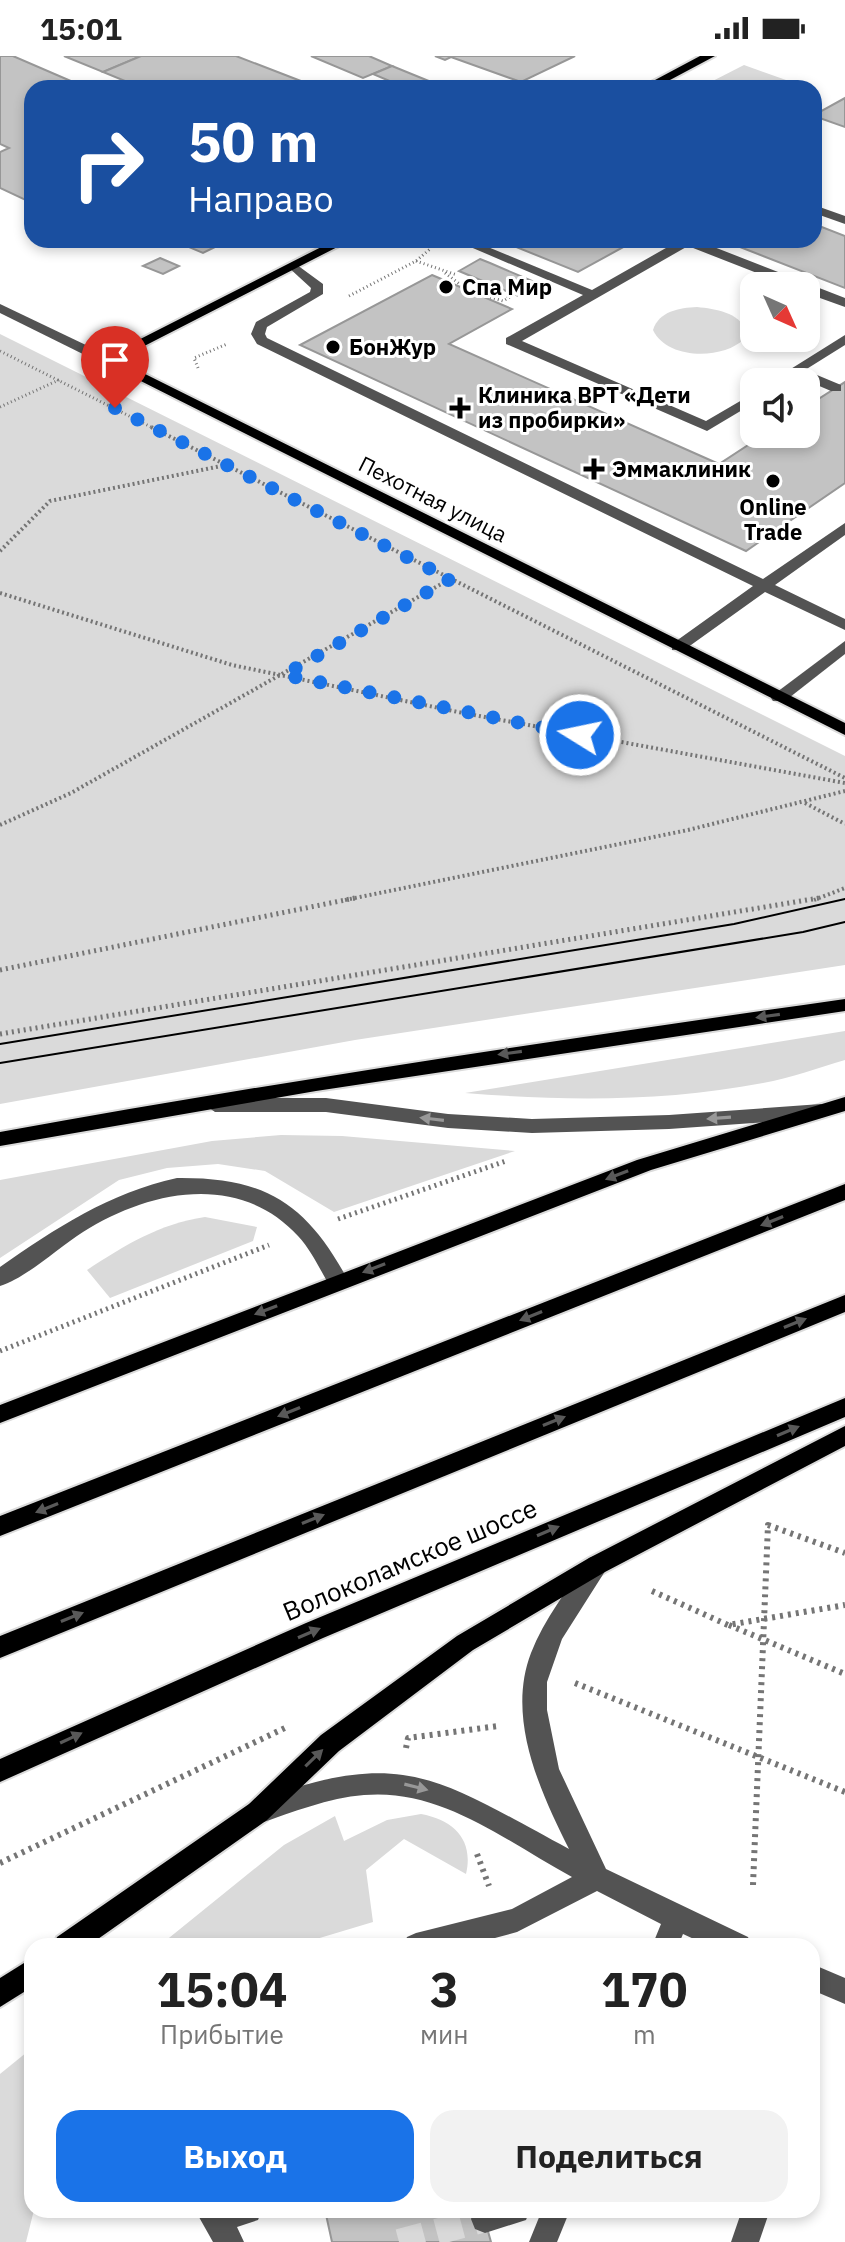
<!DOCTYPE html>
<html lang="ru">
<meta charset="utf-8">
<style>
body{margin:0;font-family:"IBM Plex Sans",sans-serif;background:#f2f2f2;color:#222;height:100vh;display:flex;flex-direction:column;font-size:30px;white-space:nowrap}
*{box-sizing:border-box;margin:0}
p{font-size:26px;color:#767676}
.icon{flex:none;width:44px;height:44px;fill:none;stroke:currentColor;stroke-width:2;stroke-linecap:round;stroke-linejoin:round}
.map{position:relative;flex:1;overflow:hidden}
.side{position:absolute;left:24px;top:1882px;width:796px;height:280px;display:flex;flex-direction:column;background:#fff;border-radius:24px;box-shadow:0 4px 12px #0003}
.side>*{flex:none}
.banner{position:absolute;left:24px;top:24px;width:798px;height:168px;border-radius:24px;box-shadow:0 4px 12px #0003;background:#1a4fa0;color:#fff;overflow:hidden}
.needle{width:52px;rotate:135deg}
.fabs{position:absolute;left:740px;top:216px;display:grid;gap:16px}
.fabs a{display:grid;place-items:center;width:80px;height:80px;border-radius:16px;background:#fff;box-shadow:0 4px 12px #0003;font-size:40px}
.pin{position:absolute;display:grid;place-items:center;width:68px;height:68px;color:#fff;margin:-82px -34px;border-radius:50% 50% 50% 0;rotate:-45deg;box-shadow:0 0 8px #0007}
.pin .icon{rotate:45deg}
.me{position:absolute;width:88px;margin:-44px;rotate:280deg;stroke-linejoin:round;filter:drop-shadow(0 0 6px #0008)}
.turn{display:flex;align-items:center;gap:28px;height:168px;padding:0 32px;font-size:36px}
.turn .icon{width:104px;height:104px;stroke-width:2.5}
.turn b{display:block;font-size:56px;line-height:68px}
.eta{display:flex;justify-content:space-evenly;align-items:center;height:136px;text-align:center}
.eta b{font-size:48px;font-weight:800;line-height:56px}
.button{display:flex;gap:16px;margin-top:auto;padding:16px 32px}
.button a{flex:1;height:92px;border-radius:24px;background:#1a73e8;color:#fff;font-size:32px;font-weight:800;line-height:92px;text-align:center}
.button a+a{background:#f2f2f2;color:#222}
.status{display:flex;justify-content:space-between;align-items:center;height:56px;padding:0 40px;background:#fff;direction:ltr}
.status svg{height:22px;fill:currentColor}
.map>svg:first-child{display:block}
.green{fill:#dadada}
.building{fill:#c3c3c3;stroke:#979797;stroke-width:2}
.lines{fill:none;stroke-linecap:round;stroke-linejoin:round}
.minor-tunnel{stroke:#d9d9d9;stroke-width:26;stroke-dasharray:26 13;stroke-linecap:butt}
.major-casing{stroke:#dbdbdb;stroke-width:4}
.path-far3{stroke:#757575;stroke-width:3;stroke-dasharray:1 3;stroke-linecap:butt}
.path-far2{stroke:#757575;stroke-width:4;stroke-dasharray:2 3;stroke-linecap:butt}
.path-far1{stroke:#757575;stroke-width:5;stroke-dasharray:2 4;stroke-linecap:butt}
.path{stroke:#757575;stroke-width:6;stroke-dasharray:3 5;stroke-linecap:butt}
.minor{fill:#535353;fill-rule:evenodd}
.major{fill:#000;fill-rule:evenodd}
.tram{stroke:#000;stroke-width:2}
.oneway{fill:#595959}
.oneway2{fill:#989898}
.route{stroke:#1a73e8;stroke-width:14;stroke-dasharray:0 25.2}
.poi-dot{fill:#000;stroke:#fff;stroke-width:3}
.labels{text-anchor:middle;stroke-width:6;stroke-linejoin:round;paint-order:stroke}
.far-poi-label{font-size:22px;font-weight:bold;fill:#000;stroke:#fff;text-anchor:start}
.far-street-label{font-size:22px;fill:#000;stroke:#fff}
.street-label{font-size:26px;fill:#000;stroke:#fff}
</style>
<div class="status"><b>15:01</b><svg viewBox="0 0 49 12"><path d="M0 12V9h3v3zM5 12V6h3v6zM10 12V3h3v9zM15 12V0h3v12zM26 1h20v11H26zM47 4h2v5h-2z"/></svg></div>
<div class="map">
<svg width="845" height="2186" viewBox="0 0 845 2186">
<rect width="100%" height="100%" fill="#fff"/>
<g class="green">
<polygon points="744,9 786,24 792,32 699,32"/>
<path d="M697,251C716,253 738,256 747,275L744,283C723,304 667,304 653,274C659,255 679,252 697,251Z"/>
<polygon points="0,278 845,700 845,909 355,984 0,1048"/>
<path d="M845,975V1004C818,1012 790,1022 763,1027C664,1046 564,1045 465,1037Z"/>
<polygon points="281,1079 342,1080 515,1095 334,1156 265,1115 218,1108 167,1112 119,1124 0,1202 0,1124 212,1085"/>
<path d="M205,1161L257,1171L253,1185L110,1242L87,1214C125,1189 159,1168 205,1161Z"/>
<path d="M421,1758C454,1764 474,1784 466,1818L404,1783L366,1814L373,1866L293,1890H159L284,1789L335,1760L344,1785L387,1764Z"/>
<polygon points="32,1992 34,2154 26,2186 0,2186 0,2018"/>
</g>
<g class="building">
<polygon points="0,0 13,0 87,32 32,32 32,68 28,70 32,71 32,147 0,132 0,96 9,92 0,88"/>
<polygon points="64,0 141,0 103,16"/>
<polygon points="141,0 236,0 319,32 142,32 103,16"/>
<polygon points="311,0 369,0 392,10 363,22"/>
<polygon points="435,0 575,0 521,26 451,1 445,4"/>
<polygon points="392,10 441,30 406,32 373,18"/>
<polygon points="845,42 845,71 814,60 814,59"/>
<polygon points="814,168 845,180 845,232 722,184 814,184"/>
<polygon points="194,184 206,184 219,189 203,197 184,189"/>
<polygon points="499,184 636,184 578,216"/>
<polygon points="160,202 179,210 163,218 143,210"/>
<polygon points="480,203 490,207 539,228 518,240 459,215"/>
<polygon points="432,219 512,253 449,288 719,408 765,378 806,378 806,351 845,326 845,427 746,495 300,289"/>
<polygon points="325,2154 482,2154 491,2186 332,2186"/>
</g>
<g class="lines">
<polyline class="minor-tunnel" points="399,2186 485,2163"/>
<g class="major-casing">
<g id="major">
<polygon points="700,0 715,0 655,32 640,32"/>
<polygon points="335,184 351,184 117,304 845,667 845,679 99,304"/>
<path d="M845,943V955L316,1035L0,1090V1076C281,1025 563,983 845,943Z"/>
<polygon points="845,1041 845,1055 651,1114 0,1367 0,1349 637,1104"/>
<polygon points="845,1128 845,1144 0,1480 0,1460"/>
<polygon points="845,1239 845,1256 0,1602 0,1580"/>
<polygon points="845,1342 845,1361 323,1582 0,1726 0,1703 306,1567"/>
<polygon points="845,1370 845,1390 605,1516 473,1594 339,1695 267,1764 88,1890 53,1890 57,1881 249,1748 321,1679 457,1580 589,1502"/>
<polygon points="32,1902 32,1931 0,1951 0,1922"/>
</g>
</g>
<g class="path-far3">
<polyline points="416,205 457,219"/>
<polyline points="445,217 469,235 503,245 510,241 506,240"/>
<polyline points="349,240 416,205 430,193"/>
<polyline points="0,295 155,373"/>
<polyline points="198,312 194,302 227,288"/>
<polyline points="0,351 61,323"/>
</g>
<g class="path-far2">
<polyline points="151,371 845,722"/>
<polyline points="0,495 50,445 226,409"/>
<polyline points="0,537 232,609 463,657 845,727"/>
<polyline points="805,747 845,768"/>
<polyline points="0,769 71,737 450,523"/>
<polyline points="345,844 688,774 845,735"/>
<polyline points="814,844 845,832"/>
</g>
<g class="path-far1">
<polyline points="0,914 355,842"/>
<polyline points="0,978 819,842"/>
<polyline points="338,1163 506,1105"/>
<polyline points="0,1295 269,1189"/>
</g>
<g class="path">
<polyline points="652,1535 728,1569 845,1549"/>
<polyline points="729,1569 845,1618"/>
<polyline points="575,1627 845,1736"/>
<polyline points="406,1692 408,1682 498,1670"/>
<polyline points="477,1798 489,1830"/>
<polyline points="0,1807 287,1671"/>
<polyline points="753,1829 768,1469 845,1497"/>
</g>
<g class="minor">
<polygon points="814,149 845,160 845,168 814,157"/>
<polygon points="454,184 471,184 592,234 680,184 696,184 845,242 845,251 806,237 806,230 790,230 688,190 522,285 706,365 754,337 754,347 707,375 506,288 506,282 583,239"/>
<polygon points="293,206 323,228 323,238 267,271 265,278 267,282 763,523 845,467 845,479 775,529 845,563 845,574 765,536 684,594 672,594 672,588 753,530 257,288 251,278 256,266 310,236 311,232 287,210"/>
<polygon points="0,248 111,301 113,304 101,307 0,257"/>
<polygon points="845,279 845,289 805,314 841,329 841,335 831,335 796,320 787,326 770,326"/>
<polygon points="845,585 845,598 785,645 773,645 771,642 773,639"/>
<polygon points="215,1042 326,1042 448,1058 532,1063 669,1059 821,1048 831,1055 821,1062 669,1073 532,1077 448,1072 326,1056 215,1056 205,1049"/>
<path d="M177,1122C267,1121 307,1148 349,1226L345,1232H331C320,1214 312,1195 298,1180C238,1115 148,1135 83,1176C58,1192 26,1222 0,1230V1211C56,1172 109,1137 177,1122Z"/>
<path d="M597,1499L605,1502L609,1509L562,1583L547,1626V1654L559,1713L606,1813L748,1881L752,1890H709L683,1878L678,1890H652L661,1868L597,1835L517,1876L465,1890H403L407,1881L416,1877L512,1853L572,1821C507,1786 442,1732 364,1739C328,1742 293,1756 258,1768L249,1764L245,1756L249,1748C402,1689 435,1721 569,1793C540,1735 506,1662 531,1597C544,1563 568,1533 589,1502Z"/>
<polygon points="812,1908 845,1922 845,1948 812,1934"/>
<polygon points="195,2154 262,2154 258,2164 237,2171 244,2186 213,2186"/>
<polygon points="474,2154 530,2154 526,2164 485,2177 475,2173 471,2163"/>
<polygon points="542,2154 570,2154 557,2186 529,2186"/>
<polygon points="742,2154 770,2154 759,2186 731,2186"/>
</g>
<use href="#major" class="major"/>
<g class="tram">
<polyline points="0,988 734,868 845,843"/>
<polyline points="0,1007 803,876 845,866"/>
</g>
</g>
<defs><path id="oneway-solid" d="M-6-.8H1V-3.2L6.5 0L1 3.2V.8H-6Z" transform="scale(2)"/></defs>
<g class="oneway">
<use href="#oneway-solid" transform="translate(768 960) rotate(172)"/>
<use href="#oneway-solid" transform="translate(510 997) rotate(172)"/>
<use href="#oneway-solid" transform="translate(617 1119) rotate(159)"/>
<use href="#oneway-solid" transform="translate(772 1165) rotate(158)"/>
<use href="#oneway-solid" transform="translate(374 1212) rotate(159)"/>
<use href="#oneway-solid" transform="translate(266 1254) rotate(159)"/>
<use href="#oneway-solid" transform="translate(531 1260) rotate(158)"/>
<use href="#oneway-solid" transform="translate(795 1267) rotate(-22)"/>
<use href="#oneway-solid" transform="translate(289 1356) rotate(158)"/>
<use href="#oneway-solid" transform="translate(554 1365) rotate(-22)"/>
<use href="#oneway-solid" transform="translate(788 1375) rotate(-23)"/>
<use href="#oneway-solid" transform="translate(47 1452) rotate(158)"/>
<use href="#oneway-solid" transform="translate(313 1463) rotate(-22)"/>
<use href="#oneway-solid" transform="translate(548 1475) rotate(-23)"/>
<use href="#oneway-solid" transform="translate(72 1561) rotate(-22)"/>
<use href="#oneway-solid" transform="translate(309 1577) rotate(-23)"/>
<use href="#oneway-solid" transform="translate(71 1682) rotate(-25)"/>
<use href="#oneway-solid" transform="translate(314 1702) rotate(-44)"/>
</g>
<g class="oneway2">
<use href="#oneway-solid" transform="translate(719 1062) rotate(176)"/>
<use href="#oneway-solid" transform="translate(432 1063) rotate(-173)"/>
<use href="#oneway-solid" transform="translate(416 1731) rotate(14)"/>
</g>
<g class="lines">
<polyline class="route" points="115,352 450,523 284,619 580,679"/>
</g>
<g class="poi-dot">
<circle cx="446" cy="231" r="8"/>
<circle cx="333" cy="291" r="8"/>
<path d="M456 340h8v8h8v8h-8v8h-8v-8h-8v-8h8z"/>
<path d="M590 401h8v8h8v8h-8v8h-8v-8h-8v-8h8z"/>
<circle cx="773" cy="425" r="8"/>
</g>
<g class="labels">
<g class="far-poi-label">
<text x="462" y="239">Спа Мир</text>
<text x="349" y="299">БонЖур</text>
<text x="478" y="347">Клиника ВРТ «Дети<tspan x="478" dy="25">из пробирки»</tspan></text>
<text x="612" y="421">Эммаклиник</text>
<text x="773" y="459" text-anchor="middle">Online<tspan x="773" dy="25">Trade</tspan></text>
</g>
<g class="far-street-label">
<text transform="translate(433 443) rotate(27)" y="8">Пехотная улица</text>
</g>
<g class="street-label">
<text transform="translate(410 1504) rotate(-23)" y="9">Волоколамское шоссе</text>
</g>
</g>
</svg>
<div class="fabs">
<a><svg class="needle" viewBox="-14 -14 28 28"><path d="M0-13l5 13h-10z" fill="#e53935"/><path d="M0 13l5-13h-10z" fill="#767676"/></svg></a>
<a><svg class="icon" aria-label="sound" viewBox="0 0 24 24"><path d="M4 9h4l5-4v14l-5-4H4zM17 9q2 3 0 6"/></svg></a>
</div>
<div class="pin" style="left:115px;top:352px;background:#d93025"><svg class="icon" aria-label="arrive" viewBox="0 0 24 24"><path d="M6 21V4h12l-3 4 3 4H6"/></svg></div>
<svg class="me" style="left:580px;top:679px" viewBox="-20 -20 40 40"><circle r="17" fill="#1a73e8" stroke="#fff" stroke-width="3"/><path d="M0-11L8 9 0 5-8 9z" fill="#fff"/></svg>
<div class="banner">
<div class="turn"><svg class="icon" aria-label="right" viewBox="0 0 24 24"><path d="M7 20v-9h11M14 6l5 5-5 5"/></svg><div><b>50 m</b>Направо</div></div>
</div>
<section class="side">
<div class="eta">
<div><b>15:04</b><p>Прибытие</p></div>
<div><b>3</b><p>мин</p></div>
<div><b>170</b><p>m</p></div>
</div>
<div class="button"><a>Выход</a><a>Поделиться</a></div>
</section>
</div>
